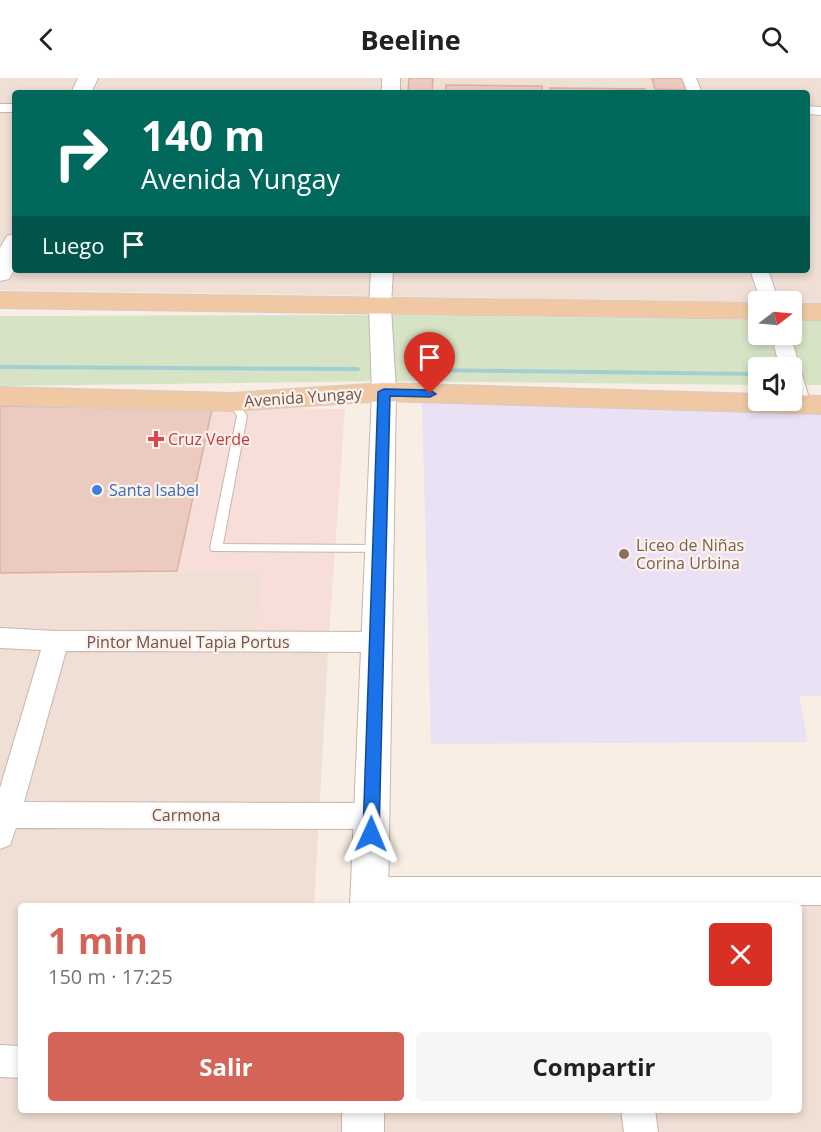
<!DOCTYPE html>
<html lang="es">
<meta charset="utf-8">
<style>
body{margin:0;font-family:"Open Sans",sans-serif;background:#f6f6f6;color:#202124;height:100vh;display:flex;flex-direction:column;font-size:22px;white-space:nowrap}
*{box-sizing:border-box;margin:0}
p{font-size:20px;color:#757577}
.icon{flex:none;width:33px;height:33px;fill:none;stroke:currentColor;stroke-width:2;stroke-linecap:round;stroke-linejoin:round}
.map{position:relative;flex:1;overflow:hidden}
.panel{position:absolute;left:18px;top:825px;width:784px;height:210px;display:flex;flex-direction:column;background:#fff;border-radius:6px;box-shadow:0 3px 9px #0003}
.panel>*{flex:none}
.banner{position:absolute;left:12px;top:12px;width:798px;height:183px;border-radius:6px;box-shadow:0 3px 9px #0003;background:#00695c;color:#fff;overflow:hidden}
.needle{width:39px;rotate:74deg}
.controls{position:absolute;left:748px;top:213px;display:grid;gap:12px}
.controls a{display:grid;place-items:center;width:54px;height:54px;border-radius:6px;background:#fff;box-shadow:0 3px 9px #0003;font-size:30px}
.pin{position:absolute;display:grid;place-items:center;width:51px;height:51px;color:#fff;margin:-62px -26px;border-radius:50% 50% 50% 0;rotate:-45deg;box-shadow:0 0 6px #0007}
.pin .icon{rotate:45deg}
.me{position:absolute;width:66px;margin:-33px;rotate:1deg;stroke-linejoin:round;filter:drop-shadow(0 0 4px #0008)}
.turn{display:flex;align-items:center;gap:21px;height:126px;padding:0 30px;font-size:27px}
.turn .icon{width:78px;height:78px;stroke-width:2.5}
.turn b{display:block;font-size:42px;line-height:51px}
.then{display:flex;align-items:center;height:57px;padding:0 30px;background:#0003;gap:12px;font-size:22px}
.round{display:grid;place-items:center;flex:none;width:63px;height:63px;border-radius:6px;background:#f6f6f6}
.headline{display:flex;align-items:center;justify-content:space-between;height:102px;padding:0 30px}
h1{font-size:36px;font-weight:700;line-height:45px;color:#d46358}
.cta{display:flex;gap:12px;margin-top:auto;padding:12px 30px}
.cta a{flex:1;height:69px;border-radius:6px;background:#d46358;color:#fff;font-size:24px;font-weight:700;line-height:69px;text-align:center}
.cta a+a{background:#f6f6f6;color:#202124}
header{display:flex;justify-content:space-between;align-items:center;height:78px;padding:0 30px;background:#fff;font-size:27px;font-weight:700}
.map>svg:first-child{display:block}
.residential{fill:#efdfd4;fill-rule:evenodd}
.commercial{fill:#f8ded9}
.education{fill:#ebe1f5}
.green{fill:#d6e4c5}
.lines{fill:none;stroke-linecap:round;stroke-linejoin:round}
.stream{fill:#a3cfd0;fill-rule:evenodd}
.building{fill:#ebcbbf;stroke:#dbb0a2;stroke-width:1.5}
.service-casing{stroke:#c8b5ac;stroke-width:2}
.minor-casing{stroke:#c8b5ac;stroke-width:2}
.tertiary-casing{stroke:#c8b5ac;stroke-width:2}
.secondary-casing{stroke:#cdb6ad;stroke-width:2}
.primary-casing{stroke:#d4ccca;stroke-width:2}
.service{fill:#fff;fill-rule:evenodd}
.minor{fill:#fff;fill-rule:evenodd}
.tertiary{fill:#fff;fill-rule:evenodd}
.secondary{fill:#fff;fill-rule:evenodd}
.primary{fill:#f0c9a4;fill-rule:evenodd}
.route{fill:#1a73e8;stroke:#114b97;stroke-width:1.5}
.health-dot{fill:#e0444e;stroke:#fcf2ea;stroke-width:2}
.shop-dot{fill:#3f7fe0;stroke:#fcf2ea;stroke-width:2}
.education-dot{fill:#8d6e63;stroke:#fcf2ea;stroke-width:2}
.labels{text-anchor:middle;stroke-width:4.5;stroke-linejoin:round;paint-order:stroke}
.street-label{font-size:16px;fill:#6e544d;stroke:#fcf2ea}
.health-label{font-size:16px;fill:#be3a42;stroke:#fcf2ea;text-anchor:start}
.shop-label{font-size:16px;fill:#366cbe;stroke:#fcf2ea;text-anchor:start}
.education-label{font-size:16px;fill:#785e54;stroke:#fcf2ea;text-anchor:start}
</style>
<header><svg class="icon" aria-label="back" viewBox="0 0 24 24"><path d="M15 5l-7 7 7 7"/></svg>Beeline<svg class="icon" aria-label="search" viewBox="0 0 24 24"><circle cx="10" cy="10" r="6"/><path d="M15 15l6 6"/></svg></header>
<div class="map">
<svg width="821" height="1054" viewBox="0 0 821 1054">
<rect width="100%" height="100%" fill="#f9eee4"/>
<g class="residential">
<path d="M0,0H821V225L0,212ZM15,15H807V192H15Z"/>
<polygon points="263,493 329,557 314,828 21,828 21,1032 800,1032 800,828 390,828 393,824 821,823 821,1054 0,1054 0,499"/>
</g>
<polygon class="commercial" points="0,326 345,331 329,557 254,557 263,493 0,499"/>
<polygon class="education" points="422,325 821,335 821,618 799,618 808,664 431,666"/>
<polygon class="green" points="391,237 759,242 759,256 792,256 792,242 821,243 821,307 792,307 792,290 759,290 759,307 382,303 0,308 0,238"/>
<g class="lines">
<g class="stream">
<polygon points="0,287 358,289 361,291 358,293 0,291"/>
<polygon points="413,290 759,294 759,298 415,294 413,294"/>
</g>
</g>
<g class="building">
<polygon points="409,0 433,0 432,15 408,15"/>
<polygon points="652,0 682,0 686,12 655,11"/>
<polygon points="446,7 542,8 542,15 446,15"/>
<polygon points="550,10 645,11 646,15 551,15"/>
<polygon points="0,328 212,331 177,493 0,495"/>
</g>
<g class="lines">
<g class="service-casing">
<polygon id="service" points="233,321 237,322 247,338 223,466 379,467 383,468 385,471 383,474 212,473 210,470 237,338 228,324"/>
</g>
<g class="minor-casing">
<g id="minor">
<polygon points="682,0 696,0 702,15 688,15"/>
<rect x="0" y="26" width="15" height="8"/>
<polygon points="807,28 821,29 821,37 807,36"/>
<polygon points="750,192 768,192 779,224 761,224"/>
<polygon points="771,256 790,256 811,327 808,332 794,332 791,327 792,290 780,290"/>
<polygon points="0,550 56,553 377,554 386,557 389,564 386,571 377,574 66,573 24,724 372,725 382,729 386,738 382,747 372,751 16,750 10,767 0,771 0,710 41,572 0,570"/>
<polygon points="370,799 821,799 821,827 370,827 360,823 355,813 360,803"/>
<polygon points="0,967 21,968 21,1000 0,999"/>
<polygon points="621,1032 655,1032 658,1054 624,1054"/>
</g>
</g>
<g class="tertiary-casing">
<g id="tertiary">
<rect x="382" y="0" width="18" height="15"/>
<polygon points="371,192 393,192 391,229 396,314 388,828 350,828 372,314 369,229"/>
<rect x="342" y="1032" width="42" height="22"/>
</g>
</g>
<g class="secondary-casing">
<g id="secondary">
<polygon points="78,0 98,0 91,15 71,15"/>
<polygon points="15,156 15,190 9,201 0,203 0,170 7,158"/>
</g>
</g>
<g class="primary-casing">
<g id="primary">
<polygon points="0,214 759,225 759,241 0,230"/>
<rect x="792" y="226" width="29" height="16"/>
<polygon points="384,305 759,316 759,322 792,322 792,317 821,318 821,336 384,323 233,333 0,327 0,309 233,315"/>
</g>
</g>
<use href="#service" class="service"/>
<use href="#minor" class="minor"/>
<use href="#tertiary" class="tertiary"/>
<use href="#secondary" class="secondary"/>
<use href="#primary" class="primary"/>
</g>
<polygon class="route" points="384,311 430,312 436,316 430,319 390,318 379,756 377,762 371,764 365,762 363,756 378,314"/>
<path class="health-dot" d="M153 352h6v6h6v6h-6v6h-6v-6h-6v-6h6z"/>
<circle class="shop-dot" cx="97" cy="412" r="6"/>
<circle class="education-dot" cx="624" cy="476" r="6"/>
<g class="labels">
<g class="street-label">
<text transform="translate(303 319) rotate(-4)" y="6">Avenida Yungay</text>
<text x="188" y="570">Pintor Manuel Tapia Portus</text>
<text x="186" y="743">Carmona</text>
</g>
<g class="health-label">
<text x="168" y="367">Cruz Verde</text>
</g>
<g class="shop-label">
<text x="109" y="418">Santa Isabel</text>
</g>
<g class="education-label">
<text x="636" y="473">Liceo de Niñas<tspan x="636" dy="18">Corina Urbina</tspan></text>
</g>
</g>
</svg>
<div class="controls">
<a><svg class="needle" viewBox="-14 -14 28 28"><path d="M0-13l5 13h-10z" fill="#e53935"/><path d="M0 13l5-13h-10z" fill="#757577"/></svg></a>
<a><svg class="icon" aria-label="sound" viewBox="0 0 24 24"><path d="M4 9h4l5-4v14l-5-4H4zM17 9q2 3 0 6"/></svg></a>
</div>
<div class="pin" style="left:430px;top:316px;background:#d93025"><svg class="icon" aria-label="arrive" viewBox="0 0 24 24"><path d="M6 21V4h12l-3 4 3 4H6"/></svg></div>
<svg class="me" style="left:371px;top:756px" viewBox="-20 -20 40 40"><path d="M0-17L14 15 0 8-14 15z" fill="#1a73e8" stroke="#fff" stroke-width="4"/></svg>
<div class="banner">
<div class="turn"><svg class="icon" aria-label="right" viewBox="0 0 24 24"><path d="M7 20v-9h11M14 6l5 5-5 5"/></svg><div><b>140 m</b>Avenida Yungay</div></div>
<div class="then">Luego<svg class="icon" aria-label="arrive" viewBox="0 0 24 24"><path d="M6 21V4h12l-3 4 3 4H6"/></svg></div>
</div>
<section class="panel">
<div class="headline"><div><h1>1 min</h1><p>150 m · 17:25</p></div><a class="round" style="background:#d93025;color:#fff"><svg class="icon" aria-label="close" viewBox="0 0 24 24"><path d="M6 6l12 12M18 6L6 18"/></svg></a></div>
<div class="cta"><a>Salir</a><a>Compartir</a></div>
</section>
</div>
